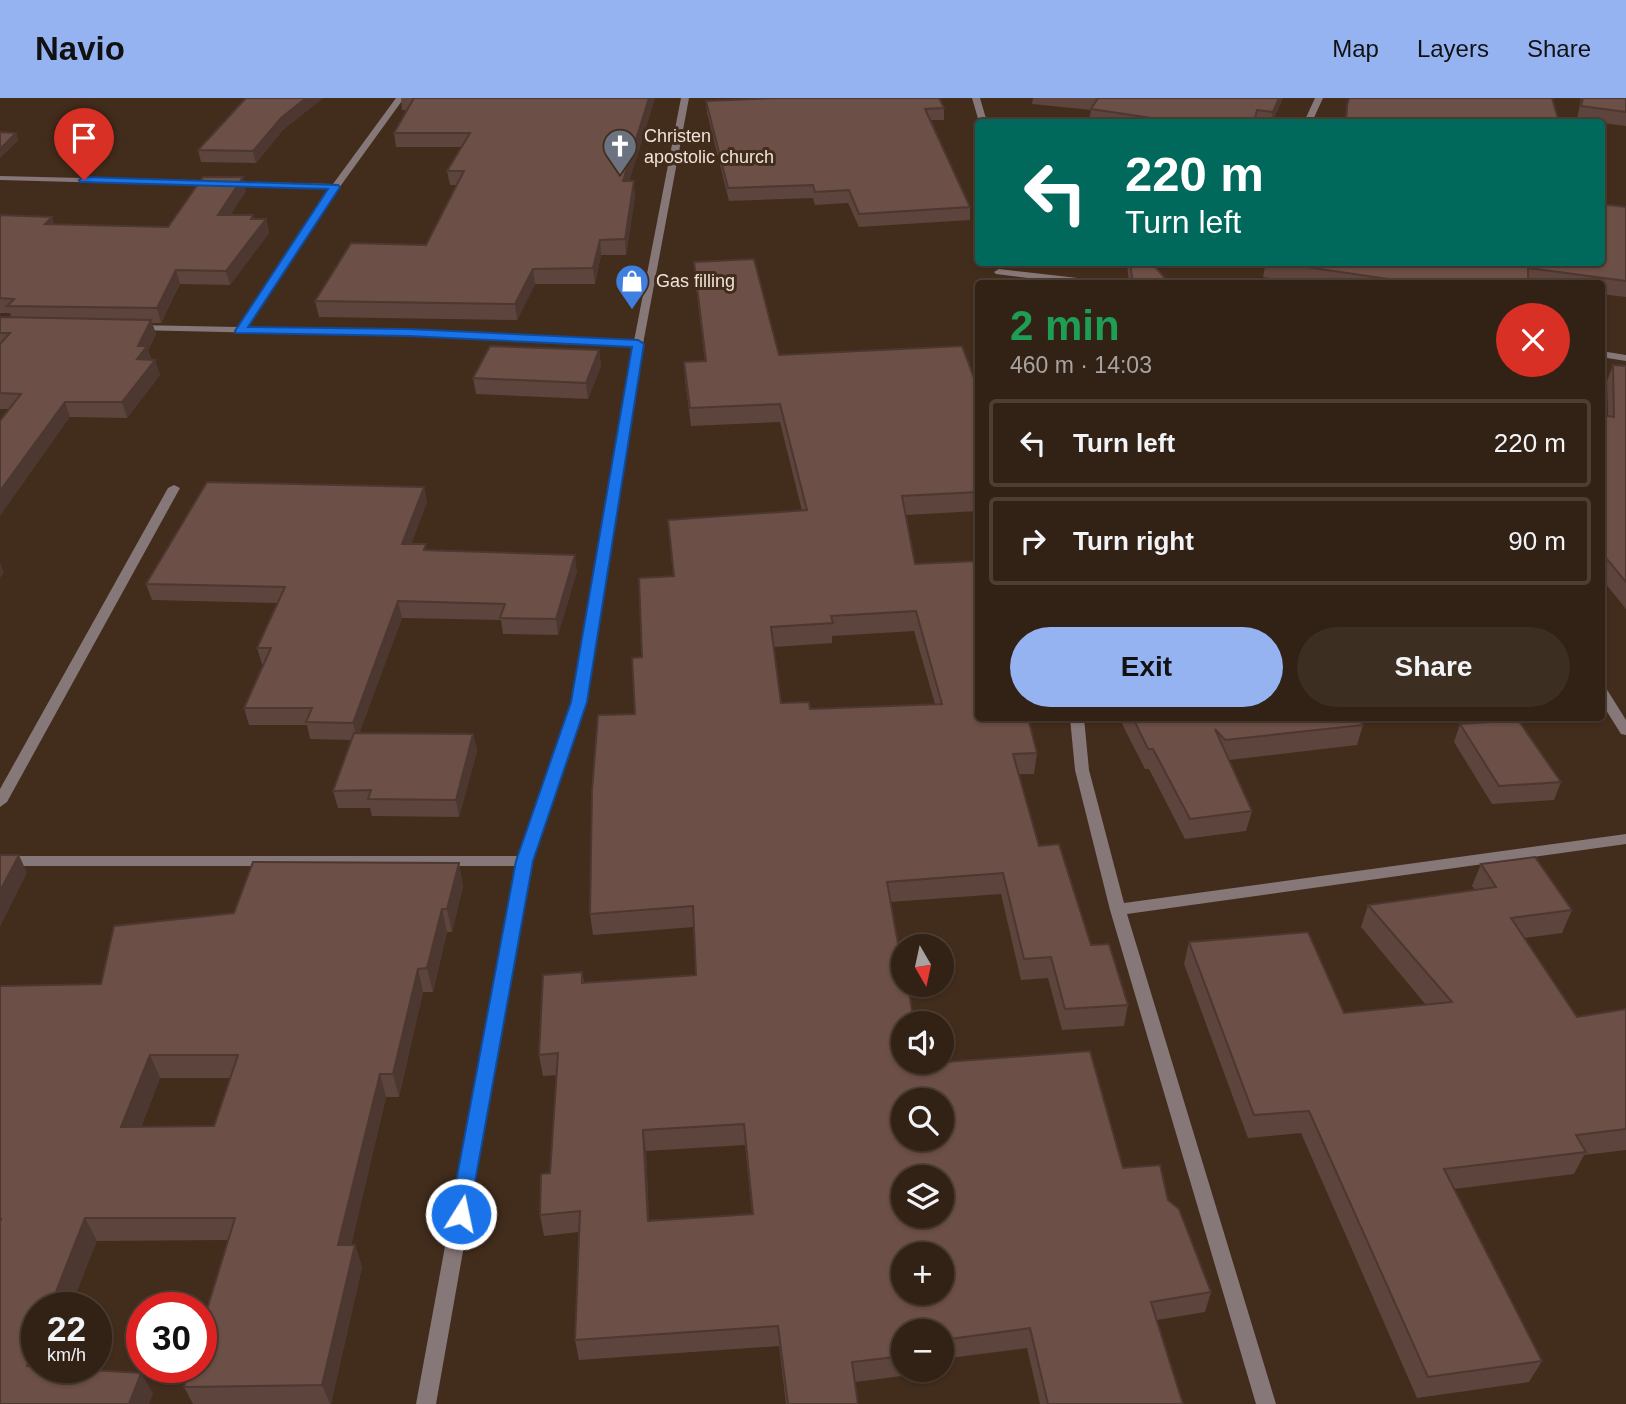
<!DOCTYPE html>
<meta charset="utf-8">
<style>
body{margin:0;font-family:Arial,sans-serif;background:#3d2e22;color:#f1f3f6;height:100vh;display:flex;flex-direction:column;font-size:26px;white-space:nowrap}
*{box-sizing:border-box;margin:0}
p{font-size:23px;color:#a8a3a0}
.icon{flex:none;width:38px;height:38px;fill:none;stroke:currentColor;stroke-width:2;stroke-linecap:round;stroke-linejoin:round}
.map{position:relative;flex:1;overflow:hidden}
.side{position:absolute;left:975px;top:182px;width:630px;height:441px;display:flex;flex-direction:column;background:#322115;border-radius:7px;box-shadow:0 2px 5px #0004,0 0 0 2px #4d3e34}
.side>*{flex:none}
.guide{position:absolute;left:975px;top:21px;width:630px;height:147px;border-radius:7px;box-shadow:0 2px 5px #0004,0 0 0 2px #4d3e34;background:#00695c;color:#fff;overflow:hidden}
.needle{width:46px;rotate:171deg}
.controls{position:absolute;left:891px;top:836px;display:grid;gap:14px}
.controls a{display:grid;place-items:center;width:63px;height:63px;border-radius:50%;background:#322115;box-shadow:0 2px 5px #0004,0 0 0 2px #4d3e34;font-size:35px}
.speed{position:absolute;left:21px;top:1194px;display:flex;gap:14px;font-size:35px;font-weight:700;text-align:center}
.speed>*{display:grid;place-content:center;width:91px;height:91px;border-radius:50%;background:#322115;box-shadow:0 2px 5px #0004,0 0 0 2px #4d3e34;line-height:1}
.speed small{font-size:18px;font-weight:400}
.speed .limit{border:10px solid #d22;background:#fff;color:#111}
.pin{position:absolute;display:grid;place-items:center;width:60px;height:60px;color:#fff;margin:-72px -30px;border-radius:50% 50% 50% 0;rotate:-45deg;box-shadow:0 0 7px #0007}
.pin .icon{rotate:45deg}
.me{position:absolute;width:77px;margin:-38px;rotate:10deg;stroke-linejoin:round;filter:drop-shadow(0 0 5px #0008)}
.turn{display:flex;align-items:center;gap:24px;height:147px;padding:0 35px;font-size:32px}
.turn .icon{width:91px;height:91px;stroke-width:2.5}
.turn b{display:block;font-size:49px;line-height:60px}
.round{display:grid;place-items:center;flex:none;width:74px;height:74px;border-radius:37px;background:#3d2e22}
.summary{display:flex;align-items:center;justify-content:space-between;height:119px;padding:0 35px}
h1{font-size:42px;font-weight:700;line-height:52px;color:#1e9e55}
.primary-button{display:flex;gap:14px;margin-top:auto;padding:14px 35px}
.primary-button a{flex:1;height:80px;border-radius:42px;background:#95b2f1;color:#111;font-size:28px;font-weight:700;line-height:80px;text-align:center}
.primary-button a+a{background:#3d2e22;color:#f1f3f6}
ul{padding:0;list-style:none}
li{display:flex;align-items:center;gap:21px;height:88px;margin:0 14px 10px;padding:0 21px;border:4px solid #4d3e34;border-radius:7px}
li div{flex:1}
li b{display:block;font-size:26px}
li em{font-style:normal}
header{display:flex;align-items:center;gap:42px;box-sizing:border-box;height:98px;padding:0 35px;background:#95b2f1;color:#111}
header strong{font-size:33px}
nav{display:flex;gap:38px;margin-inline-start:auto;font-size:24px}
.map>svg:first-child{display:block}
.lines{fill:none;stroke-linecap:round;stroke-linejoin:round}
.minor{fill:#867778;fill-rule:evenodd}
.wall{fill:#5d443c;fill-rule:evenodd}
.shaded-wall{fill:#4c3731}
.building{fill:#6c4f46;stroke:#4c3731;stroke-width:2;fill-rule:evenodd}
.route{fill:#1a73e8;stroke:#114b97;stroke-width:2}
.labels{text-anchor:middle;stroke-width:6;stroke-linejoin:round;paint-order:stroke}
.far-poi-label{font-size:18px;fill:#f0e2d8;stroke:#422c1c;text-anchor:start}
</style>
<header>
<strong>Navio</strong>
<nav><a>Map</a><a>Layers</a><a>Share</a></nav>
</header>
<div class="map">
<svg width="1626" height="1306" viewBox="0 0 1626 1306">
<rect width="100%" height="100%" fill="#422c1c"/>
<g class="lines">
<g class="minor">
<polygon points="396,0 404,0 339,90 247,229 409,232 634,243 681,0 689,0 643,246 586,604 532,763 436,1306 416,1306 515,768 0,768 0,758 518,758 572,604 633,249 409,238 133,232 131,230 136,227 238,229 329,91 0,82 0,78 333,86"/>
<polygon points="972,0 980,0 987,24 979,24"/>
<polygon points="1315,0 1323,0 1312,24 1304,24"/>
<polygon points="999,171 1104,183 1108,186 1075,186 996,176 994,174"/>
<polygon points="1601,253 1626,257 1626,263 1601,259"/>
<polygon points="174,387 180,390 7,704 0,709 0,691 168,390"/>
<polygon points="1601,589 1606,590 1626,622 1626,637 1621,636 1601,604"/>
<polygon points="1070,620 1084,620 1089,672 1124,805 1626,736 1626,746 1127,816 1276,1306 1256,1306 1110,812 1075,672"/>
</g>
</g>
<g class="wall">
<polygon points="246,0 323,0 283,32 256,65 201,64 198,52"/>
<polygon points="401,0 655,0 629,83 635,98 626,157 601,157 595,186 535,186 517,222 319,219 315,203 426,147 457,87 450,87 447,73 461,49 396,49 394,35 407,12 402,12"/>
<polygon points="1033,0 1283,0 1272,24 1089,24 1091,12 1032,6"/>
<polygon points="1349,0 1559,24 1344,24"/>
<polygon points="1581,0 1626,0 1626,28 1577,22"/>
<polygon points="706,3 944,10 944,22 931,22 970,109 970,122 859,129 848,105 815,107 813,100 729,103 707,15"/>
<polygon points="246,93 230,117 253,117 254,121 266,121 269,135 230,187 180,186 161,225 152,225 156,236 148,252 151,261 155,262 160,277 127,320 70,319 10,311 0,311 0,219 11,219 10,215 0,215 0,117 54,126 168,129"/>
<polygon points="1626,109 1626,199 1601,196 1601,186 1308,186 1263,179 1266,164 1601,164"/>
<path d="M694,164L779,257L978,291V413L906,417L915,466L1037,655L1034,676H1019L1039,748L1091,847L1128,907L1124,928L1062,932L1048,880L1021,882L1001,796L890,804L920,966L1123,1070L1168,1102L1211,1194L1205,1214L1157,1222L1183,1306H1040L1027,1250L942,1261V1234H903L902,1278L855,1284L858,1306H786L779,1248L579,1262L575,1242L579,1134L544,1138L540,1117L550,1075L557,977L543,978L539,957L582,874L584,884L696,877L694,829L593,837L590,816L635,616L642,559L673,478L668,422L802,413L780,324L691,328L685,282L684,264L705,263L695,181ZM914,533L935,606L810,611L781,605L774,549L832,545V538ZM745,1047L752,1116L649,1122L646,1053Z"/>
<polygon points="1127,164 1151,164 1170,186 1129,186"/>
<polygon points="599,252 601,268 588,301 476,296 473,280"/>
<polygon points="1613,267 1626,268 1626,511 1601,480 1601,317 1608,318 1607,283"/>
<polygon points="424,389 427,404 411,446 427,452 577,473 558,537 503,536 501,522 402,520 359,635 473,636 477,653 459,719 372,718 370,710 338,710 333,693 351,642 310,641 307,627 249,627 244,610 264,566 262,566 257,550 278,505 152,502 146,486"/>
<polygon points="1119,620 1358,620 1363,627 1357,647 1229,662 1252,713 1246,733 1185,741 1149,671 1145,671"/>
<polygon points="1460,626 1561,684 1554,702 1492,706 1454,644"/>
<path d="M459,765L463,788L452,834H447L433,894H423L399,999H386L351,1147H355L362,1169L331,1306H193L184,1289L228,1142L97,1143L37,1269L141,1275L153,1296L0,1306V888L101,886L234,815ZM160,980H230L214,1028L141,1029Z"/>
<polygon points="1481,766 1572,812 1562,835 1524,840 1577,919 1626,911 1626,1052 1584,1057 1574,1076 1454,1091 1542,1263 1529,1284 1417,1300 1301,1035 1248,1040 1184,866 1189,844 1344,915 1426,907 1361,829 1368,807 1475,792 1472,788"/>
</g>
<g class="shaded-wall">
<polygon points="306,0 323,0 283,32 256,65 253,53 281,20"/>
<polygon points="649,0 655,0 625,98 623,83"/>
<polygon points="1279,0 1283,0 1271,24 1273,14"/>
<polygon points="16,35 19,42 0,60 0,51"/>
<polygon points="243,79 246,93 221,131 218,117"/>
<polygon points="634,83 635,98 626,157 625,141"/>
<polygon points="52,119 57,133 45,126"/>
<polygon points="266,121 269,135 230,187 226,173"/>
<polygon points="600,142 601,157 595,186 593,170"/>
<polygon points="533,171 535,186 517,222 515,206"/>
<polygon points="176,172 180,186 161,225 157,210"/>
<polygon points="151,222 156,236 148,252 151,263 137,261 138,248"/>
<polygon points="599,252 601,268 588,301 586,285"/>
<polygon points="155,262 160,277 127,320 122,304"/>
<polygon points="65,304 70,319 0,418 0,393"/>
<polygon points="424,389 427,404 405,462 402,446"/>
<polygon points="575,457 577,473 558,537 556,521"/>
<polygon points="0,464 4,475 0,480"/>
<polygon points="398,503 402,520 357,642 353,625"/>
<polygon points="473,636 477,653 459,719 456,702"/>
<polygon points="19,757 27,775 0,829 0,793"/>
<polygon points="459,765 463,788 452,834 447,811"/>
<polygon points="442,811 447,834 433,894 427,870"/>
<polygon points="418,871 423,894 399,999 393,976"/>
<polygon points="150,957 160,980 132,1051 121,1029"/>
<polygon points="380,976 386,999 346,1170 338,1147"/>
<polygon points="643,1032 646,1053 650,1143 648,1123"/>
<polygon points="85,1120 97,1143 71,1209 50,1209"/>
<polygon points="355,1147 362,1169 331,1306 330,1306 322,1287"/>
<polygon points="37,1243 37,1269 27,1268"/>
<polygon points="141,1275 153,1296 149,1306 129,1306"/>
</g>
<g class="building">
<polygon points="246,0 306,0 281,20 253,53 198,52"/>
<polygon points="414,0 649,0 623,83 634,83 625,141 600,142 593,170 533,171 515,206 315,203 351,145 426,147 464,73 447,73 470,35 394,35"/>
<polygon points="776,0 939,0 944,10 925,11 970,109 859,116 849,92 815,94 813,87 728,90 706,3"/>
<polygon points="1098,0 1279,0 1273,14 1257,12 1254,24 1156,24 1158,21 1091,11"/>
<polygon points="1349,0 1552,0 1559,24 1346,24 1347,8"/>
<polygon points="1583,0 1626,0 1626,14 1581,8"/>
<polygon points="0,34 16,35 0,51"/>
<polygon points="203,79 243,79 218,117 253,117 251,121 266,121 226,173 176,172 157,210 7,208 14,201 0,200 0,117 52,119 45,126 168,129"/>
<polygon points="1601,106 1626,109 1626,183 1528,170 1528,186 1422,186 1272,164 1601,164"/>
<path d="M754,161L779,257L962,248L978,291V394L902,398L915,466L978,463V620H1028L1037,655L1013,656L1039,748L1059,746L1091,847L1109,846L1128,907L1065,911L1051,859L1024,861L1003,775L887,784L903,874V887H908L914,926H903V964H919L920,966L1090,953L1123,1070L1160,1067L1168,1102L1179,1111L1211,1194L1151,1204L1183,1306H1048L1030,1230L942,1242V1234H903V1247H902L903,1258L852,1264L858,1306H788L778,1228L575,1242L580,1113L540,1117L541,1076L550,1075L558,955L539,957L543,877L582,874V885L696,877L693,808L590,816L592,692L598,617L635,616L632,560L642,559L639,480L674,478L668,422L807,412L780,306L690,310L684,264L706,263L694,164ZM916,513L942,606L810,611L809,604L781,605L771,529L833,525L831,518ZM903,1003H942V1041H903ZM744,1026L753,1116L648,1123L643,1032ZM903,1080H942V1118H903ZM903,1157H942V1195H903Z"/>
<polygon points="1130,164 1151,164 1170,186 1133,186"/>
<polygon points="0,219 151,222 138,248 147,248 137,261 155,262 122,304 65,304 0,393 0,323 21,296 0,295 0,246 10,235 0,235"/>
<polygon points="490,248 599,252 586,285 473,280"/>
<polygon points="1613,267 1626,268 1626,484 1601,454 1601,317 1614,319"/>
<polygon points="207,384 424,389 402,446 426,446 424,452 575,457 556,521 500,520 505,506 398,503 353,625 306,624 312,610 244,610 271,550 257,550 285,489 146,486"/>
<polygon points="1133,620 1358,620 1363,627 1225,642 1215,631 1252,713 1190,721 1153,651 1148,651"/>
<polygon points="1518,622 1561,684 1499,688 1460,626"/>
<polygon points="354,635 473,636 456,702 368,701 371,692 333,693"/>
<polygon points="0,757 19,757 0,793"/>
<polygon points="1535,759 1572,812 1511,820 1577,919 1626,911 1626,1031 1576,1037 1586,1054 1444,1071 1542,1263 1428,1279 1309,1013 1254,1017 1189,844 1308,834 1344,915 1452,904 1368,807 1496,789 1481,766"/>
<path d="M253,764L459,765L447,811H442L427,870L418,871L393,976H380L338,1147H355L322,1287L184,1289L190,1269H201V1231L235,1120H85L50,1209H37V1243L27,1268L141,1275L129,1306H0V1124L1,1121H0V888L101,886L114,828L234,815ZM150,957H238L214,1028L121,1029Z"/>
</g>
<polygon class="route" points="84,79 338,87 340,89 248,229 409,231 638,242 644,246 587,604 533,763 468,1123 461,1125 453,1123 450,1116 516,763 571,604 632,249 409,238 236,235 235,233 328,91 80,84 79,82"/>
<defs>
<g id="church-pin" transform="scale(1.75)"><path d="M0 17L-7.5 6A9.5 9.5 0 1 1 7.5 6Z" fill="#6b7280" stroke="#422c1c"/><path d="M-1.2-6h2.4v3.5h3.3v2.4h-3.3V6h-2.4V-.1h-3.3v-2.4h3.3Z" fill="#fff"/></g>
<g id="shop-pin" transform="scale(1.75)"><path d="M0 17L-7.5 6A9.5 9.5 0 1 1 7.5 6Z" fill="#3f7fe0" stroke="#422c1c"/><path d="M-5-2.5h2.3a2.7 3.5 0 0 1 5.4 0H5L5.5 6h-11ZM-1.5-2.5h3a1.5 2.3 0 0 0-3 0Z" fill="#fff"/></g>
</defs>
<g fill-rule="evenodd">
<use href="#church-pin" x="620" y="48"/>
<use href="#shop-pin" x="632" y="183"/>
</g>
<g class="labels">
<g class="far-poi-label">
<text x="644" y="44">Christen<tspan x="644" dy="21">apostolic church</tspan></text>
<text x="656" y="189">Gas filling</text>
</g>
</g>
</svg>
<div class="controls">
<a><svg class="needle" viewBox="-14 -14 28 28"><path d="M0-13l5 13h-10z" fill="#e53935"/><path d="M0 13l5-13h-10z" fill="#a8a3a0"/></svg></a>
<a><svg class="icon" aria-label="sound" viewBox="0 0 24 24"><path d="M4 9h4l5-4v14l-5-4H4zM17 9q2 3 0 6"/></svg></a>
<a><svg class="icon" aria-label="search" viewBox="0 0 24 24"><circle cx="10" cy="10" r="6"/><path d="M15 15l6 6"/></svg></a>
<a><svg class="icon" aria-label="layers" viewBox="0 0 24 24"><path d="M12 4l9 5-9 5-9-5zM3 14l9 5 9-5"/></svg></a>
<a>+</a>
<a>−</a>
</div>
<div class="speed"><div>22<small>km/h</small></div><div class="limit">30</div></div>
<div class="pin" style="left:84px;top:82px;background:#d93025"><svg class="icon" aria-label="arrive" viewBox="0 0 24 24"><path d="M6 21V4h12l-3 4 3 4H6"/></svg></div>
<svg class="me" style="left:461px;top:1116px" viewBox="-20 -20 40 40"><circle r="17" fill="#1a73e8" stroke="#fff" stroke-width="3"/><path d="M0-11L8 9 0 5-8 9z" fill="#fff"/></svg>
<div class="guide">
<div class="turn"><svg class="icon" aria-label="left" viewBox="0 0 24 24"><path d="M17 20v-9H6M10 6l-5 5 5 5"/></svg><div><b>220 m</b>Turn left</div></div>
</div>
<section class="side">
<div class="summary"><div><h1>2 min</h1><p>460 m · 14:03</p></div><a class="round" style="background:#d93025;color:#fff"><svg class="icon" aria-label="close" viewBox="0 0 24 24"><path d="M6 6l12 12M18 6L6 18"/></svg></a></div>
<ul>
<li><svg class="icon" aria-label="left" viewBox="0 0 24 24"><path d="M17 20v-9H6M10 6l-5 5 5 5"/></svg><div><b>Turn left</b></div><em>220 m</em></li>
<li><svg class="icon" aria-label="right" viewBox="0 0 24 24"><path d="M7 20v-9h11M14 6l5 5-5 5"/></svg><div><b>Turn right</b></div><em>90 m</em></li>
</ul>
<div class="primary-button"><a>Exit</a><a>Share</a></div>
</section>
</div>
